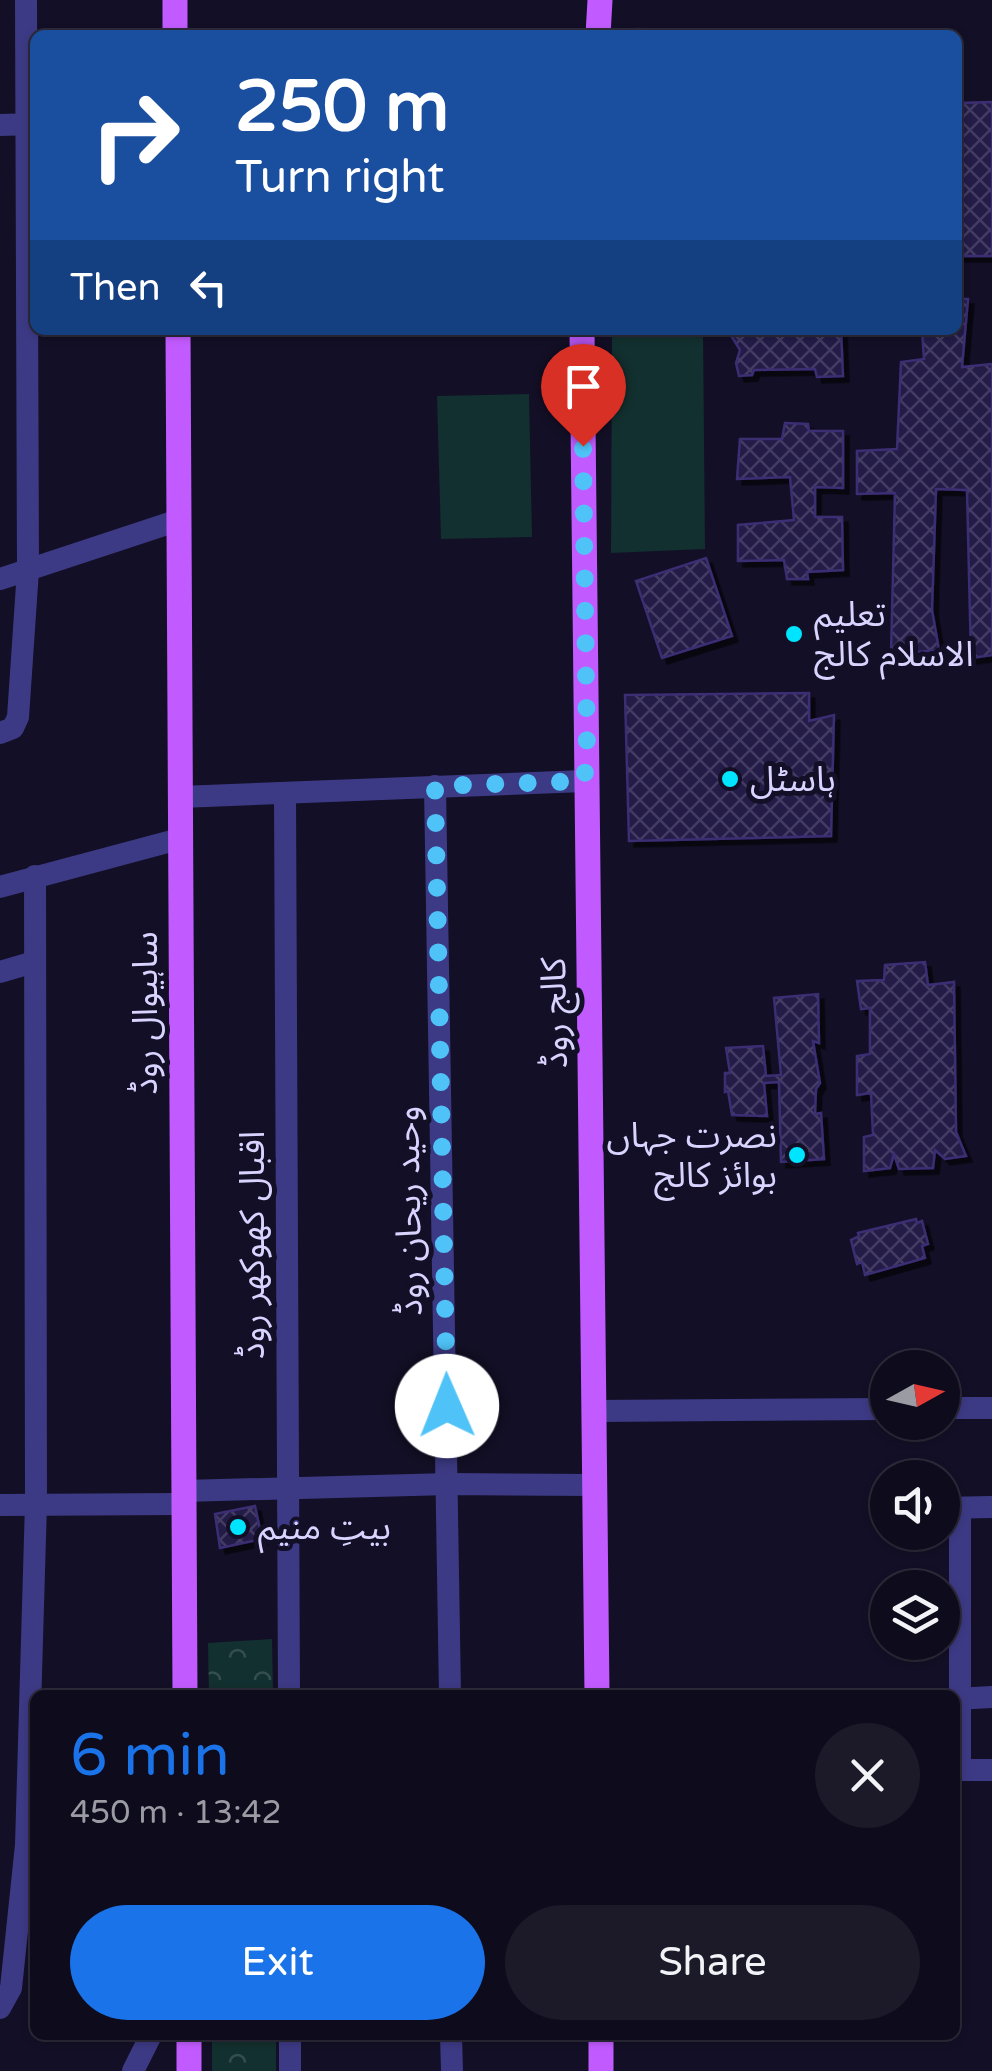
<!DOCTYPE html>
<meta charset="utf-8">
<style>
body{margin:0;font-family:"Varela Round","Noto Sans Arabic",sans-serif;background:#1c1929;color:#f1f3f6;height:100vh;display:flex;flex-direction:column;font-size:38px;white-space:nowrap}
*{box-sizing:border-box;margin:0}
p{font-size:32px;color:#9b9ba3}
.icon{flex:none;width:55px;height:55px;fill:none;stroke:currentColor;stroke-width:2;stroke-linecap:round;stroke-linejoin:round}
.map{position:relative;flex:1;overflow:hidden}
.drawer{position:absolute;left:30px;top:1690px;width:930px;height:350px;display:flex;flex-direction:column;background:#0e0b1c;border-radius:15px;box-shadow:0 2px 8px #0004,0 0 0 2px #2e2b3b}
.drawer>*{flex:none}
.top-card{position:absolute;left:30px;top:30px;width:932px;height:305px;border-radius:15px;box-shadow:0 2px 8px #0004,0 0 0 2px #2e2b3b;background:#1a4fa0;color:#fff;overflow:hidden}
.needle{width:65px;rotate:82deg}
.fabs{position:absolute;left:870px;top:1350px;display:grid;gap:20px}
.fabs a{display:grid;place-items:center;width:90px;height:90px;border-radius:50%;background:#0e0b1c;box-shadow:0 2px 8px #0004,0 0 0 2px #2e2b3b;font-size:50px}
.pin{position:absolute;display:grid;place-items:center;width:85px;height:85px;color:#fff;margin:-102px -42px;border-radius:50% 50% 50% 0;rotate:-45deg;box-shadow:0 0 10px #0007}
.pin .icon{rotate:45deg}
.me{position:absolute;width:110px;margin:-55px;rotate:359deg;stroke-linejoin:round;filter:drop-shadow(0 0 8px #0008)}
.turn{display:flex;align-items:center;gap:35px;height:210px;padding:0 40px;font-size:45px}
.turn .icon{width:130px;height:130px;stroke-width:2.5}
.turn b{display:block;font-size:70px;line-height:85px}
.then{display:flex;align-items:center;height:95px;padding:0 40px;background:#0003;gap:20px;font-size:38px}
.round{display:grid;place-items:center;flex:none;width:105px;height:105px;border-radius:52px;background:#1c1929}
.head{display:flex;align-items:center;justify-content:space-between;height:170px;padding:0 40px}
h1{font-size:60px;font-weight:600;line-height:75px;color:#1a73e8}
.action{display:flex;gap:20px;margin-top:auto;padding:20px 40px}
.action a{flex:1;height:115px;border-radius:60px;background:#1a73e8;color:#fff;font-size:40px;font-weight:600;line-height:115px;text-align:center}
.action a+a{background:#1c1929;color:#f1f3f6}
.map>svg:first-child{display:block}
.green{fill:#12302f}
.forest{fill:url(#forest-crowns)}
.building{fill:url(#building-cross-hatch);stroke:#3b2d73;stroke-width:2.5;filter:url(#shadow)}
.lines{fill:none;stroke-linecap:round;stroke-linejoin:round}
.minor{stroke:#3d3a85;stroke-width:22}
.major{stroke:#c25bff;stroke-width:25}
.route{stroke:#4fc3f7;stroke-width:18;stroke-dasharray:0 32.4}
.poi-dot{fill:#00e5ff;stroke:#130f26;stroke-width:4}
.labels{text-anchor:middle;stroke-width:10;stroke-linejoin:round;paint-order:stroke}
.poi-label{font-size:35px;fill:#d9d4ff;stroke:#130f26;text-anchor:start}
.street-label{font-size:35px;fill:#d9d4ff;stroke:#130f26}
</style>
<div class="map">
<svg width="992" height="2071" viewBox="0 0 992 2071">
<defs>
<pattern id="forest-crowns" width="20" height="18" patternUnits="userSpaceOnUse" patternTransform="scale(2.5)"><rect width="20" height="18" fill="#12302f"/><path d="M2 6a3 3 0 1 1 6 0M12 15a3 3 0 1 1 6 0" fill="none" stroke="#344d4e"/></pattern>
<pattern id="building-cross-hatch" width="8" height="8" patternUnits="userSpaceOnUse" patternTransform="scale(2.5)"><rect width="8" height="8" fill="#241b47"/><path d="M0 0l8 8M0 8l8-8" fill="none" stroke="#433b63"/></pattern>
<filter id="shadow"><feDropShadow dx="5.5" dy="5.5" stdDeviation="0" flood-color="#0009"/></filter>
</defs>
<rect width="100%" height="100%" fill="#130f26"/>
<g class="green">
<polygon points="612,330 703,330 705,549 611,553"/>
<polygon points="529,394 532,537 441,539 437,396"/>
</g>
<g class="forest">
<polygon points="272,1639 273,1695 209,1695 208,1643"/>
<rect x="212" y="2035" width="64" height="36"/>
</g>
<g class="building">
<polygon points="638,29 736,34 736,35 638,35"/>
<polygon points="992,102 992,256 958,256 958,103"/>
<polygon points="958,299 968,299 962,367 992,364 992,655 971,658 967,490 936,489 932,610 939,650 891,654 895,493 857,494 857,451 897,449 901,362 924,359 922,330 958,330"/>
<polygon points="736,330 841,330 843,376 817,377 815,369 754,370 752,375 739,376 736,363 740,350 732,337"/>
<polygon points="785,423 808,424 809,431 843,431 843,488 815,487 815,517 842,517 843,570 807,572 808,579 787,579 784,560 738,561 738,525 794,520 790,477 737,479 740,439 782,439"/>
<polygon points="706,558 732,636 662,658 636,581"/>
<polygon points="809,693 809,721 834,715 831,836 629,841 625,695"/>
<polygon points="925,962 928,985 954,982 956,1132 966,1156 945,1159 935,1150 933,1168 899,1169 894,1154 890,1168 864,1171 864,1137 873,1135 871,1093 857,1095 857,1056 870,1054 870,1008 861,1009 857,981 884,980 885,965"/>
<polygon points="818,994 819,1043 813,1041 820,1083 816,1089 815,1114 821,1113 824,1159 781,1162 779,1082 764,1083 767,1116 732,1115 728,1091 725,1092 725,1073 730,1073 726,1048 763,1046 766,1076 781,1075 774,998"/>
<polygon points="916,1219 917,1223 922,1221 928,1244 922,1246 925,1258 865,1275 862,1262 857,1264 851,1240 859,1236 858,1233"/>
<polygon points="255,1506 262,1539 220,1548 215,1514"/>
</g>
<g class="lines">
<g class="minor">
<polyline points="0,125 35,124"/>
<polyline points="0,579 179,520"/>
<polyline points="0,733 13,728 18,717 28,570 26,0"/>
<polyline points="435,786 450,1695"/>
<polyline points="285,794 289,1695"/>
<polyline points="181,797 584,781"/>
<polyline points="0,887 179,839"/>
<polyline points="0,972 34,962"/>
<polyline points="942,1408 992,1408"/>
<polyline points="594,1411 888,1409"/>
<polyline points="183,1491 449,1484 593,1485"/>
<polyline points="0,1505 183,1504"/>
<polyline points="942,1508 992,1507"/>
<polyline points="960,1508 960,1770"/>
<polyline points="955,1699 992,1697"/>
<polyline points="955,1770 992,1770"/>
<polyline points="0,2008 11,1988 26,1845 36,1503 35,876"/>
<polyline points="290,2035 290,2071"/>
<polyline points="451,2035 452,2071"/>
<polyline points="133,2071 151,2035"/>
</g>
<g class="major">
<polyline points="175,0 175,35"/>
<polyline points="598,35 600,0"/>
<polyline points="178,330 185,1695"/>
<polyline points="582,330 597,1695"/>
<polyline points="189,2035 189,2071"/>
<polyline points="601,2035 601,2071"/>
</g>
</g>
<g class="lines">
<polyline class="route" points="447,1406 435,786 584,781 587,754 583,446"/>
</g>
<g class="poi-dot">
<circle cx="794" cy="634" r="10"/>
<circle cx="730" cy="779" r="10"/>
<circle cx="797" cy="1155" r="10"/>
<circle cx="238" cy="1527" r="10"/>
</g>
<g class="labels">
<g class="poi-label">
<text x="814" y="626">تعلیم<tspan x="814" dy="40">الاسلام کالج</tspan></text>
<text x="750" y="791">ہاسٹل</text>
<text x="777" y="1147" text-anchor="end">نصرت جہاں<tspan x="777" dy="40">بوائز کالج</tspan></text>
<text x="258" y="1539">بیتِ منیم</text>
</g>
<g class="street-label">
<text transform="translate(145 1013) rotate(-90)" y="12">ساہیوال روڈ</text>
<text transform="translate(554 1013) rotate(-91)" y="12">کالج روڈ</text>
<text transform="translate(408 1211) rotate(-91)" y="12">وحید ریحان روڈ</text>
<text transform="translate(252 1245) rotate(-90)" y="12">اقبال کھوکھر روڈ</text>
</g>
</g>
</svg>
<div class="fabs">
<a><svg class="needle" viewBox="-14 -14 28 28"><path d="M0-13l5 13h-10z" fill="#e53935"/><path d="M0 13l5-13h-10z" fill="#9b9ba3"/></svg></a>
<a><svg class="icon" aria-label="sound" viewBox="0 0 24 24"><path d="M4 9h4l5-4v14l-5-4H4zM17 9q2 3 0 6"/></svg></a>
<a><svg class="icon" aria-label="layers" viewBox="0 0 24 24"><path d="M12 4l9 5-9 5-9-5zM3 14l9 5 9-5"/></svg></a>
</div>
<div class="pin" style="left:583px;top:446px;background:#d93025"><svg class="icon" aria-label="arrive" viewBox="0 0 24 24"><path d="M6 21V4h12l-3 4 3 4H6"/></svg></div>
<svg class="me" style="left:447px;top:1406px" viewBox="-20 -20 40 40"><circle r="19" fill="#fff"/><path d="M0-13L10 11 0 6-10 11z" fill="#4fc3f7"/></svg>
<div class="top-card">
<div class="turn"><svg class="icon" aria-label="right" viewBox="0 0 24 24"><path d="M7 20v-9h11M14 6l5 5-5 5"/></svg><div><b>250 m</b>Turn right</div></div>
<div class="then">Then<svg class="icon" aria-label="left" viewBox="0 0 24 24"><path d="M17 20v-9H6M10 6l-5 5 5 5"/></svg></div>
</div>
<section class="drawer">
<div class="head"><div><h1>6 min</h1><p>450 m · 13:42</p></div><a class="round"><svg class="icon" aria-label="close" viewBox="0 0 24 24"><path d="M6 6l12 12M18 6L6 18"/></svg></a></div>
<div class="action"><a>Exit</a><a>Share</a></div>
</section>
</div>
